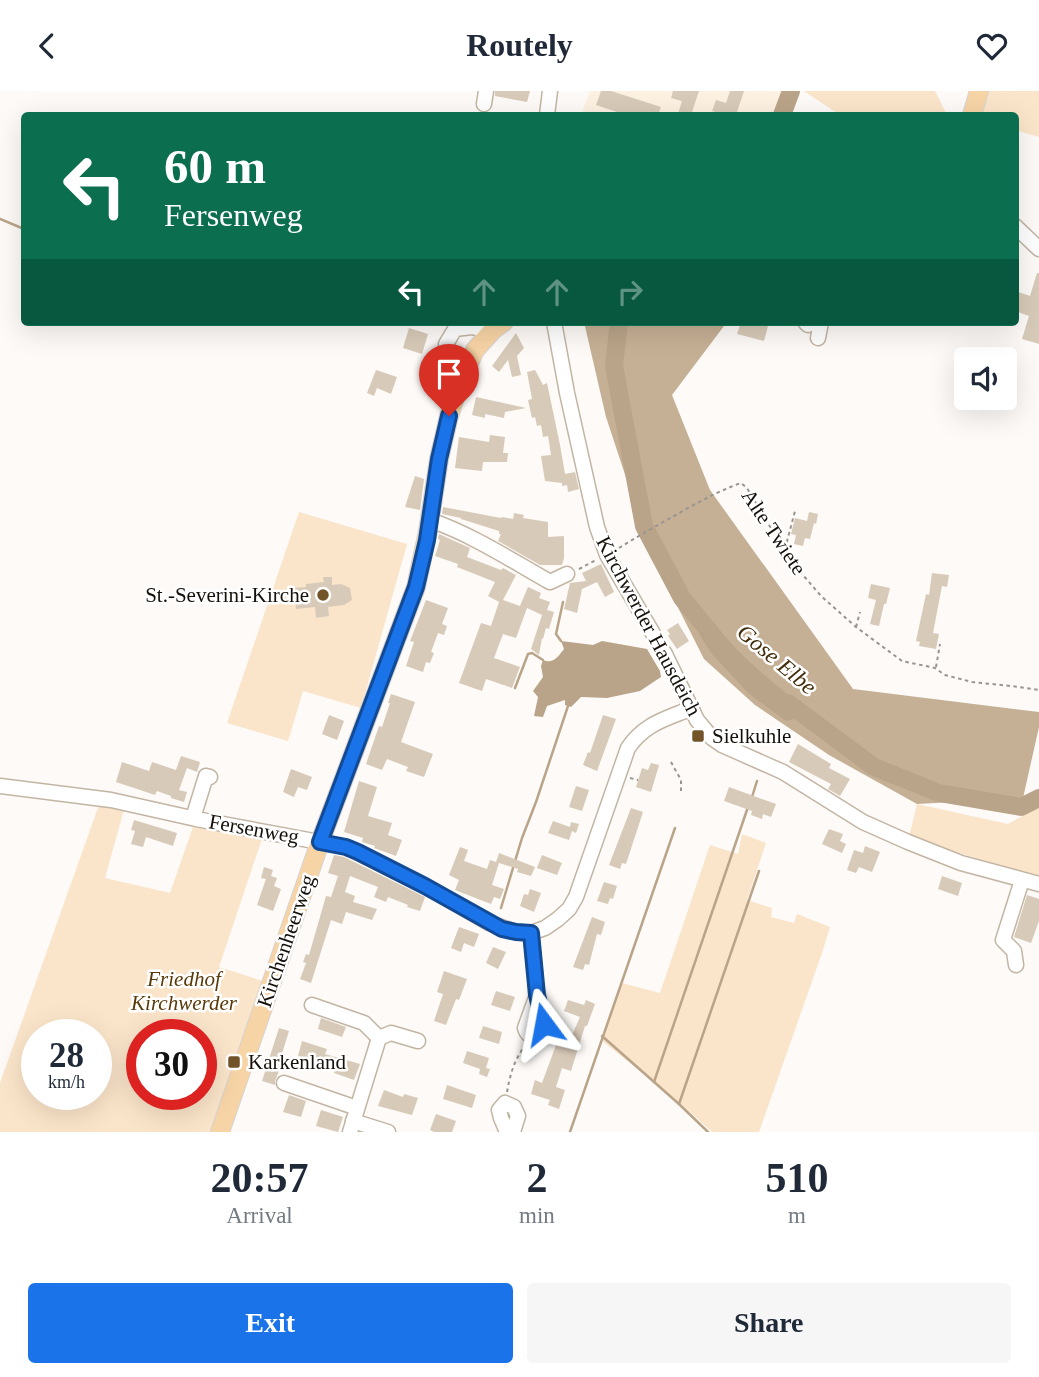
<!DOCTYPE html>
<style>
body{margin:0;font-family:Georgia,serif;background:#f6f6f7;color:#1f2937;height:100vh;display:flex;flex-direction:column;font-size:26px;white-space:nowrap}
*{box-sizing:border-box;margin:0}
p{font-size:23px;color:#747a83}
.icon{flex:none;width:38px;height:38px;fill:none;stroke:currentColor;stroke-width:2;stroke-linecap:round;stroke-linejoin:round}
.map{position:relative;height:1041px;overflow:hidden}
.side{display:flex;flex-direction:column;background:#fff;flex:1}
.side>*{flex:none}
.banner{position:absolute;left:21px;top:21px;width:998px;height:214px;border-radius:7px;box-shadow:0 7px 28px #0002;background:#0b6e4f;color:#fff;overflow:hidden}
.controls{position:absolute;left:954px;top:256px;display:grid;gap:14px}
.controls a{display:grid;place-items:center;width:63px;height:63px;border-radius:7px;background:#fff;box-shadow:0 7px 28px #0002;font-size:35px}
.speed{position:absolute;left:21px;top:928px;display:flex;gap:14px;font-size:35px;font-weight:700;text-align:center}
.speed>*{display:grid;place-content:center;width:91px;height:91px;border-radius:50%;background:#fff;box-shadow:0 7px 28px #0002;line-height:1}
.speed small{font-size:18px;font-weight:400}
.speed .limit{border:10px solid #d22;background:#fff;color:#111}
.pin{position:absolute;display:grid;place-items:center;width:60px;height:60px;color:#fff;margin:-72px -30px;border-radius:50% 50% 50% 0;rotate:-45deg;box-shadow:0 0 7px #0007}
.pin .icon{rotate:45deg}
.me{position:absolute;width:77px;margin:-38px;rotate:347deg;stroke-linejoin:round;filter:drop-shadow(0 0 5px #0008)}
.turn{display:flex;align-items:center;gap:24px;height:147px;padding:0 28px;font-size:32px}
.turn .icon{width:91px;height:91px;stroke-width:2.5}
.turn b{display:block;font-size:49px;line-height:60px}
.lanes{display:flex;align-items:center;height:66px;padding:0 28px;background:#0003;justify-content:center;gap:35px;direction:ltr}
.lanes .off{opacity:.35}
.eta{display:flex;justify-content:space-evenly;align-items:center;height:119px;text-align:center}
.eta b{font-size:42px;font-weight:700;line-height:49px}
.action{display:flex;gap:14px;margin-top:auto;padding:14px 28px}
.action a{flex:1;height:80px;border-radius:7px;background:#1a73e8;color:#fff;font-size:28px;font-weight:700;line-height:80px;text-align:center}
.action a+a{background:#f6f6f7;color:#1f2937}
header{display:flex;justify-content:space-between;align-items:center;height:91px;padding:0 28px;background:#fff;font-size:32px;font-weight:700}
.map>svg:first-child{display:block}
.built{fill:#fdf1e2}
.green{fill:#fbe5ca;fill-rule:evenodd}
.forest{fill:#c6b095}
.water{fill:#baa489}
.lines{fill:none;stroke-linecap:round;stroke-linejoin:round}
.stream{stroke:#baa489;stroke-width:2.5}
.river{stroke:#baa489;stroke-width:18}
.building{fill:#d8cab8}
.minor-casing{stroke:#c3b5a4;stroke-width:17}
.major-casing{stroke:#d5d4d3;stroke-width:20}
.path{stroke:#989590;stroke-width:2;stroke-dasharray:3.5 3.5;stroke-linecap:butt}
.minor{stroke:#fff;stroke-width:14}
.major{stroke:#f7d4a6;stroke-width:18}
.route-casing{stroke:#114b97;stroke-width:18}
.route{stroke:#1a73e8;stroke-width:12}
.poi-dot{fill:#735429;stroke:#fff;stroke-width:2.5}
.labels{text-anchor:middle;stroke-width:5;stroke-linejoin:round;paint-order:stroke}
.street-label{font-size:21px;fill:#15100a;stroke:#fff}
.poi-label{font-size:21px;fill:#15100a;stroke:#fff;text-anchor:start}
.park-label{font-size:21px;font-style:italic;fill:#593a08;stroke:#fff}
.water-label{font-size:23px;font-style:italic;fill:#422b07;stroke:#fff}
</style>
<header><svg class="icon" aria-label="back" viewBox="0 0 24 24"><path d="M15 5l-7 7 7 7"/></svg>Routely<svg class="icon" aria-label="heart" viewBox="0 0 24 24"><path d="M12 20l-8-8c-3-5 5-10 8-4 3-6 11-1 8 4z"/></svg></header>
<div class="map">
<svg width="1039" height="1041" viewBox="0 0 1039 1041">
<rect width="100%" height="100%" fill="#fdfaf7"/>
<polygon class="built" points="590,0 786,0 780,11 770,24 581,24"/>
<g class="green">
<polygon points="804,0 935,0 947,24 840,24"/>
<polygon points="985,0 1039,0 1039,46 1015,39 1015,24 979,24"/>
<polygon points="299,421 407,453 361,617 303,600 288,650 227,632"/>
<path d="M100,711L125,715L105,787L170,802L194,733L264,742L219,876L266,891L214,1041H0V992ZM37,943H96V1003H37ZM142,943H201V1003H142Z"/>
<polygon points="917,713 1008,733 1039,716 1039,787 909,746"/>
<polygon points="742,743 766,752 747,809 772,817 771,826 794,832 797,823 830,836 822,862 759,1041 712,1041 679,1011 601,949 622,892 660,902 710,754 738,763"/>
</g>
<polygon class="forest" points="584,231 727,231 672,304 710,399 853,598 1039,621 1039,636 1023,707 917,713 829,664 755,614 704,568 652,465 606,326"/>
<g class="water">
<path d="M714,532C741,568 778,595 813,624L786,630L748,602L711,562L699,543Z"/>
<path d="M561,550L593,554L602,550L647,558L660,580L661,586L640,600L607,607L581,606L571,616L565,614V609L547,615L543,626L534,625L538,606L533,600L543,586L541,575L543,569C553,573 558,566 564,558Z"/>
</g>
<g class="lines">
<g class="stream">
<polyline points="0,128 24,138"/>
<polyline points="363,231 366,232"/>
<polyline points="561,550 556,543 563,511"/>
<polyline points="515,597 528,563 532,562 543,569"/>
<polyline points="752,706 757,690"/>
<polyline points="501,817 522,747 536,711 568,615"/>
<polyline points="602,945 679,1013 708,1041"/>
<polyline points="654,991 748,716"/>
<polyline points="679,1013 759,780"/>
<polyline points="570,1041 675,737"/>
</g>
<g class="river">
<polyline points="782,24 791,0"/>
<polyline points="619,231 614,275 644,435 682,507 722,556"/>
<polyline points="788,612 874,676 939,702 1021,716 1039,707"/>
</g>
</g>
<g class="building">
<polygon points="495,0 530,0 527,11 495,5"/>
<polygon points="601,0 611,0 661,16 658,24 626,24 596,14"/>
<polygon points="673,0 699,0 691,24 678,23 682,10 671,7"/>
<polygon points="730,0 744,0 736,24 725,24 712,20 716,9 726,12"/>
<polygon points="1037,182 1039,182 1039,253 1022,248 1029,225 1015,220 1015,200 1030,205"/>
<polygon points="741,231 750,233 752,231 768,235 764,250 737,243"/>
<polygon points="409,237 428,243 422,263 403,257"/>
<polygon points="516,242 524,257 517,265 521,284 512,286 508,269 499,281 492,275"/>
<polygon points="376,279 397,286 391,303 377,297 374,305 367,302"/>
<polygon points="535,279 543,294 547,292 560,354 565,383 575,381 579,398 568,401 567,394 562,395 562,392 545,390 541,365 551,364 548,345 543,346 541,334 537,335 535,326 532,327 528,309 532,308 527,281"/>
<polygon points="476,306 526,317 505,321 504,327 485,323 485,327 472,324"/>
<polygon points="490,344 505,346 503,362 508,362 507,371 483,371 482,380 455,377 459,346 489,351"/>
<polygon points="415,385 424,388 420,419 405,416"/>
<polygon points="443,416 501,427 502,426 513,428 514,422 524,424 523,427 548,431 548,446 564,445 564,467 562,474 540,474 498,450 501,443 499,443 499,440 461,428 461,427 442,423"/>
<polygon points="809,421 818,423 816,433 814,432 810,448 805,447 803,455 794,453 796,444 791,443 795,427 807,430"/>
<polygon points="439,443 470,457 467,466 501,479 503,477 516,484 503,509 520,515 528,496 541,502 539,507 550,511 547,519 554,521 549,538 546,537 543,548 542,547 539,564 531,558 542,524 527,517 516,547 503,543 494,567 520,576 512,597 486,588 482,600 459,592 481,532 491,535 499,511 488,505 495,491 457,476 458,473 435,465 440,449 438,448"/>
<polygon points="601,473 614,501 605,506 597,491 582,498 577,522 564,518 570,492 586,490 582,482"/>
<polygon points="932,482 949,484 947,496 942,495 933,542 939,543 936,558 919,555 920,551 916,550 926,503 929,504"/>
<polygon points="323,486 332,486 332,494 341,493 350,497 352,509 344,514 328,516 329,525 316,527 315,516 296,518 294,497 306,496 306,493 324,491"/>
<polygon points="871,493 890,497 886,513 884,513 879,535 870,533 876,509 868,507"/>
<polygon points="426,509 448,517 442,533 447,535 444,544 438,542 431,561 434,562 430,572 426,571 423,581 406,575 414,551 410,550"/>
<polygon points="678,532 689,550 677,558 668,545 670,543 667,539"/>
<polygon points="391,603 415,611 401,651 433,663 424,686 406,680 408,676 387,668 382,679 366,673 379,635 382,636 390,612 388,612"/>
<polygon points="329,624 344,630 337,649 322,643"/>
<polygon points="603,624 616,628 597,680 583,674 588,661 590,662"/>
<polygon points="798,653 831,673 829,677 850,688 840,705 828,698 831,693 789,671"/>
<polygon points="181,665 200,671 197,681 187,677 179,699 187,701 184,711 171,707 171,705 157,700 155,704 116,691 122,671 149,680 152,671 176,679"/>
<polygon points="651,672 659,674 651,701 636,696 642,677 648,679"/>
<polygon points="291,678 312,686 307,699 298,696 294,706 283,701"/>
<polygon points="359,690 377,696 368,725 392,732 388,744 402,749 396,765 374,757 375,755 362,751 363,747 344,741"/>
<polygon points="576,695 589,699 582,720 569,716"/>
<polygon points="729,696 776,713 771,726 763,723 762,728 751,724 752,720 724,710"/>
<polygon points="631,717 643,721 626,773 622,772 620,778 609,774"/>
<polygon points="134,729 177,742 173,755 146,746 143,756 131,753 135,740 131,739"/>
<polygon points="553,730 570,736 571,731 579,733 576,742 572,740 569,749 548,742"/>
<polygon points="829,738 843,743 840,750 846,753 842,762 822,753"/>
<polygon points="865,755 880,761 872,781 859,776 856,782 847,779 854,759 863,762"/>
<polygon points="460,756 468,759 464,770 487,778 490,769 499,772 496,771 499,762 535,776 531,785 517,781 518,778 499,772 492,794 504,798 500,808 494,806 491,813 455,799 459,789 449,784"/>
<polygon points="334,764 344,766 425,806 420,820 407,816 408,814 388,806 386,811 374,806 378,796 350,785 345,801 355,805 353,811 377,818 372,829 346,821 342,833 331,829 311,892 300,888 306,872 303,871 306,863 309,864 326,805 331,806 338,785 328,782"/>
<polygon points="542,764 562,772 557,784 537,777"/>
<polygon points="264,776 273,779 271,785 277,787 274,795 281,798 273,820 257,814 266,788 261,787"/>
<polygon points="942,785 962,792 958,805 938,798"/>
<polygon points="604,791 617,795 613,808 610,807 608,813 597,810"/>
<polygon points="530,798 541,802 534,821 520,815 524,803 528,804"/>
<polygon points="1027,804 1039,808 1039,830 1031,852 1014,846"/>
<polygon points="592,826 605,831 601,844 597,843 589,874 585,873 583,879 573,876"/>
<polygon points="459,836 479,843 474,856 464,852 461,861 451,857"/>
<polygon points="493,856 506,861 498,878 486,872"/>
<polygon points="444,880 467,888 459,909 456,908 446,934 434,930 443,903 437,901"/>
<polygon points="496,900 515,906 510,920 491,914"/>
<polygon points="568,909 584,914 586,909 595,913 587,935 585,935 571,980 562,977 556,996 565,999 559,1018 548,1014 550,1009 531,1003 535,989 542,992 562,938 573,942 580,926 564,920"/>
<polygon points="321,927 346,936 342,946 318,938"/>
<polygon points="483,935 502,941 499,953 479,947"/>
<polygon points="279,937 289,940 280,969 283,970 275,990 275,994 262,990"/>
<polygon points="302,950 327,958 325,963 360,973 354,989 334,982 335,976 298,965"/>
<polygon points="467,960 489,967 486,977 490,978 487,986 479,983 480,978 463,972"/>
<polygon points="447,994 476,1004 472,1017 443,1008"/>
<polygon points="384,999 403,1006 404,1003 418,1007 412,1024 378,1015"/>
<polygon points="289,1004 306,1010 301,1026 283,1021"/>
<polygon points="321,1019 343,1026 338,1041 316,1035"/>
<polygon points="436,1023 456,1030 452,1041 434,1041 430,1039"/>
</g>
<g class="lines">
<g class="minor-casing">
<g id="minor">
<polyline points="484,13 486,0"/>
<polyline points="547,24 550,0"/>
<polyline points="1015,135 1039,158"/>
<polyline points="554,231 567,302 597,436 607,464 665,563 697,629 712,647 722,654 783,681 863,731 908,751 961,772 1039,793"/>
<polyline points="805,231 808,234"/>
<polyline points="818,247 821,231"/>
<polyline points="446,253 455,238 472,236 481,238"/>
<path d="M430,429C473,444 511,469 550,491L567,483"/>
<path d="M0,695L111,709L196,728L346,756L425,795L489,832L516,841L531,842L545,837L558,828L569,818L576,806L628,657C645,632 666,628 692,617"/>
<polyline points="193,727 206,685 210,686"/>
<path d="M531,842L537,904L525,937C527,944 530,945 537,946L544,938V933L537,904"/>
<polyline points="1016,874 1014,860 1003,849 1022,789"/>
<polyline points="312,914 364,932 379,947"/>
<polyline points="379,947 391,942 418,950"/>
<polyline points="284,992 357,1017"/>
<polyline points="353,1030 388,1041"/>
<polyline points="350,1041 379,947"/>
<polyline points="507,1041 501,1027 499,1019 505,1012 514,1016 518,1025 513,1041"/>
</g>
</g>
<g class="major-casing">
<g id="major">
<polyline points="972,24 979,0"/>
<polyline points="220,1041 320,751 416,496 428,440 439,368 449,325 458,297 475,259 493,239 504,231"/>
</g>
</g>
<g class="path">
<path d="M619,457C641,443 664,431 686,418C705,408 721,399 741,392L747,397L790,469L821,505L856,536L902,570L935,577L945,584L972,591L1011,595L1039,599"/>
<polyline points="785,458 795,420"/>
<polyline points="579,478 596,469"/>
<polyline points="856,536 860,521"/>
<polyline points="936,576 940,553"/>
<polyline points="671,671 681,689 681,701"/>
<polyline points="630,687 638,689"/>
<path d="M507,1001C510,984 514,969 525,955"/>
</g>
<use href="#minor" class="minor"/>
<use href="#major" class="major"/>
</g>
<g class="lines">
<g class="route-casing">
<polyline id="route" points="449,325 439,368 427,449 416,496 320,751 346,756 358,761 425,795 502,838 516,841 531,842 537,904 544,933"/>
</g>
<use href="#route" class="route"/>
</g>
<g class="poi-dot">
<circle cx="323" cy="504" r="7"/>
<rect x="691" y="638" width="14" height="14" rx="3.5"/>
<rect x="227" y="964" width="14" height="14" rx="3.5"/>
</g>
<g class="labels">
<g class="street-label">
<text transform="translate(774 441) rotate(56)" y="7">Alte Twiete</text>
<text transform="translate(649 535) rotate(62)" y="7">Kirchwerder Hausdeich</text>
<text transform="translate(254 738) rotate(10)" y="7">Fersenweg</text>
<text transform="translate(286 850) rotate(-71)" y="7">Kirchenheerweg</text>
</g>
<g class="poi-label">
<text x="309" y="511" text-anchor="end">St.-Severini-Kirche</text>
<text x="712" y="652">Sielkuhle</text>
<text x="248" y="978">Karkenland</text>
</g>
<g class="park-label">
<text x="184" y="895">Friedhof<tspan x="184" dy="24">Kirchwerder</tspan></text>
</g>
<g class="water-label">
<text transform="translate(777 568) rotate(40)" y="8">Gose Elbe</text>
</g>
</g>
</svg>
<div class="controls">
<a><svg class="icon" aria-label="sound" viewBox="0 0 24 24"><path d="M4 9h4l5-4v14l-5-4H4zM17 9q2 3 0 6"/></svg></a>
</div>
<div class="speed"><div>28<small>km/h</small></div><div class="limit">30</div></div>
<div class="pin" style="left:449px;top:325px;background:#d93025"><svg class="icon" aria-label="arrive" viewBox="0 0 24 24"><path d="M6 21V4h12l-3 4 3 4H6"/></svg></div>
<svg class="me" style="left:544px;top:933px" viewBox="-20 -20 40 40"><path d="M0-17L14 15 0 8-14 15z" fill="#1a73e8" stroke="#fff" stroke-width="4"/></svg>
<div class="banner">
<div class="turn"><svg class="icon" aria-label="left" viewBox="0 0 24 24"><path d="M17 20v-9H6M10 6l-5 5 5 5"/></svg><div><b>60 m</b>Fersenweg</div></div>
<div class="lanes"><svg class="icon" aria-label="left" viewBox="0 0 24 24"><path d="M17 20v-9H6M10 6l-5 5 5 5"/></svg><svg class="icon off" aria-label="ahead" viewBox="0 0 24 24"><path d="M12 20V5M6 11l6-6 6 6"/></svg><svg class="icon off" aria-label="ahead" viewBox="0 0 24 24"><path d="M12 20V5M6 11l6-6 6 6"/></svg><svg class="icon off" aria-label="right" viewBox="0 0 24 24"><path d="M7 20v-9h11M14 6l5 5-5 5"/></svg></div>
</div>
</div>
<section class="side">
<div class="eta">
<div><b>20:57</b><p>Arrival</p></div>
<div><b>2</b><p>min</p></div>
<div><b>510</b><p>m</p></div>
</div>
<div class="action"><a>Exit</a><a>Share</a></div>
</section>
